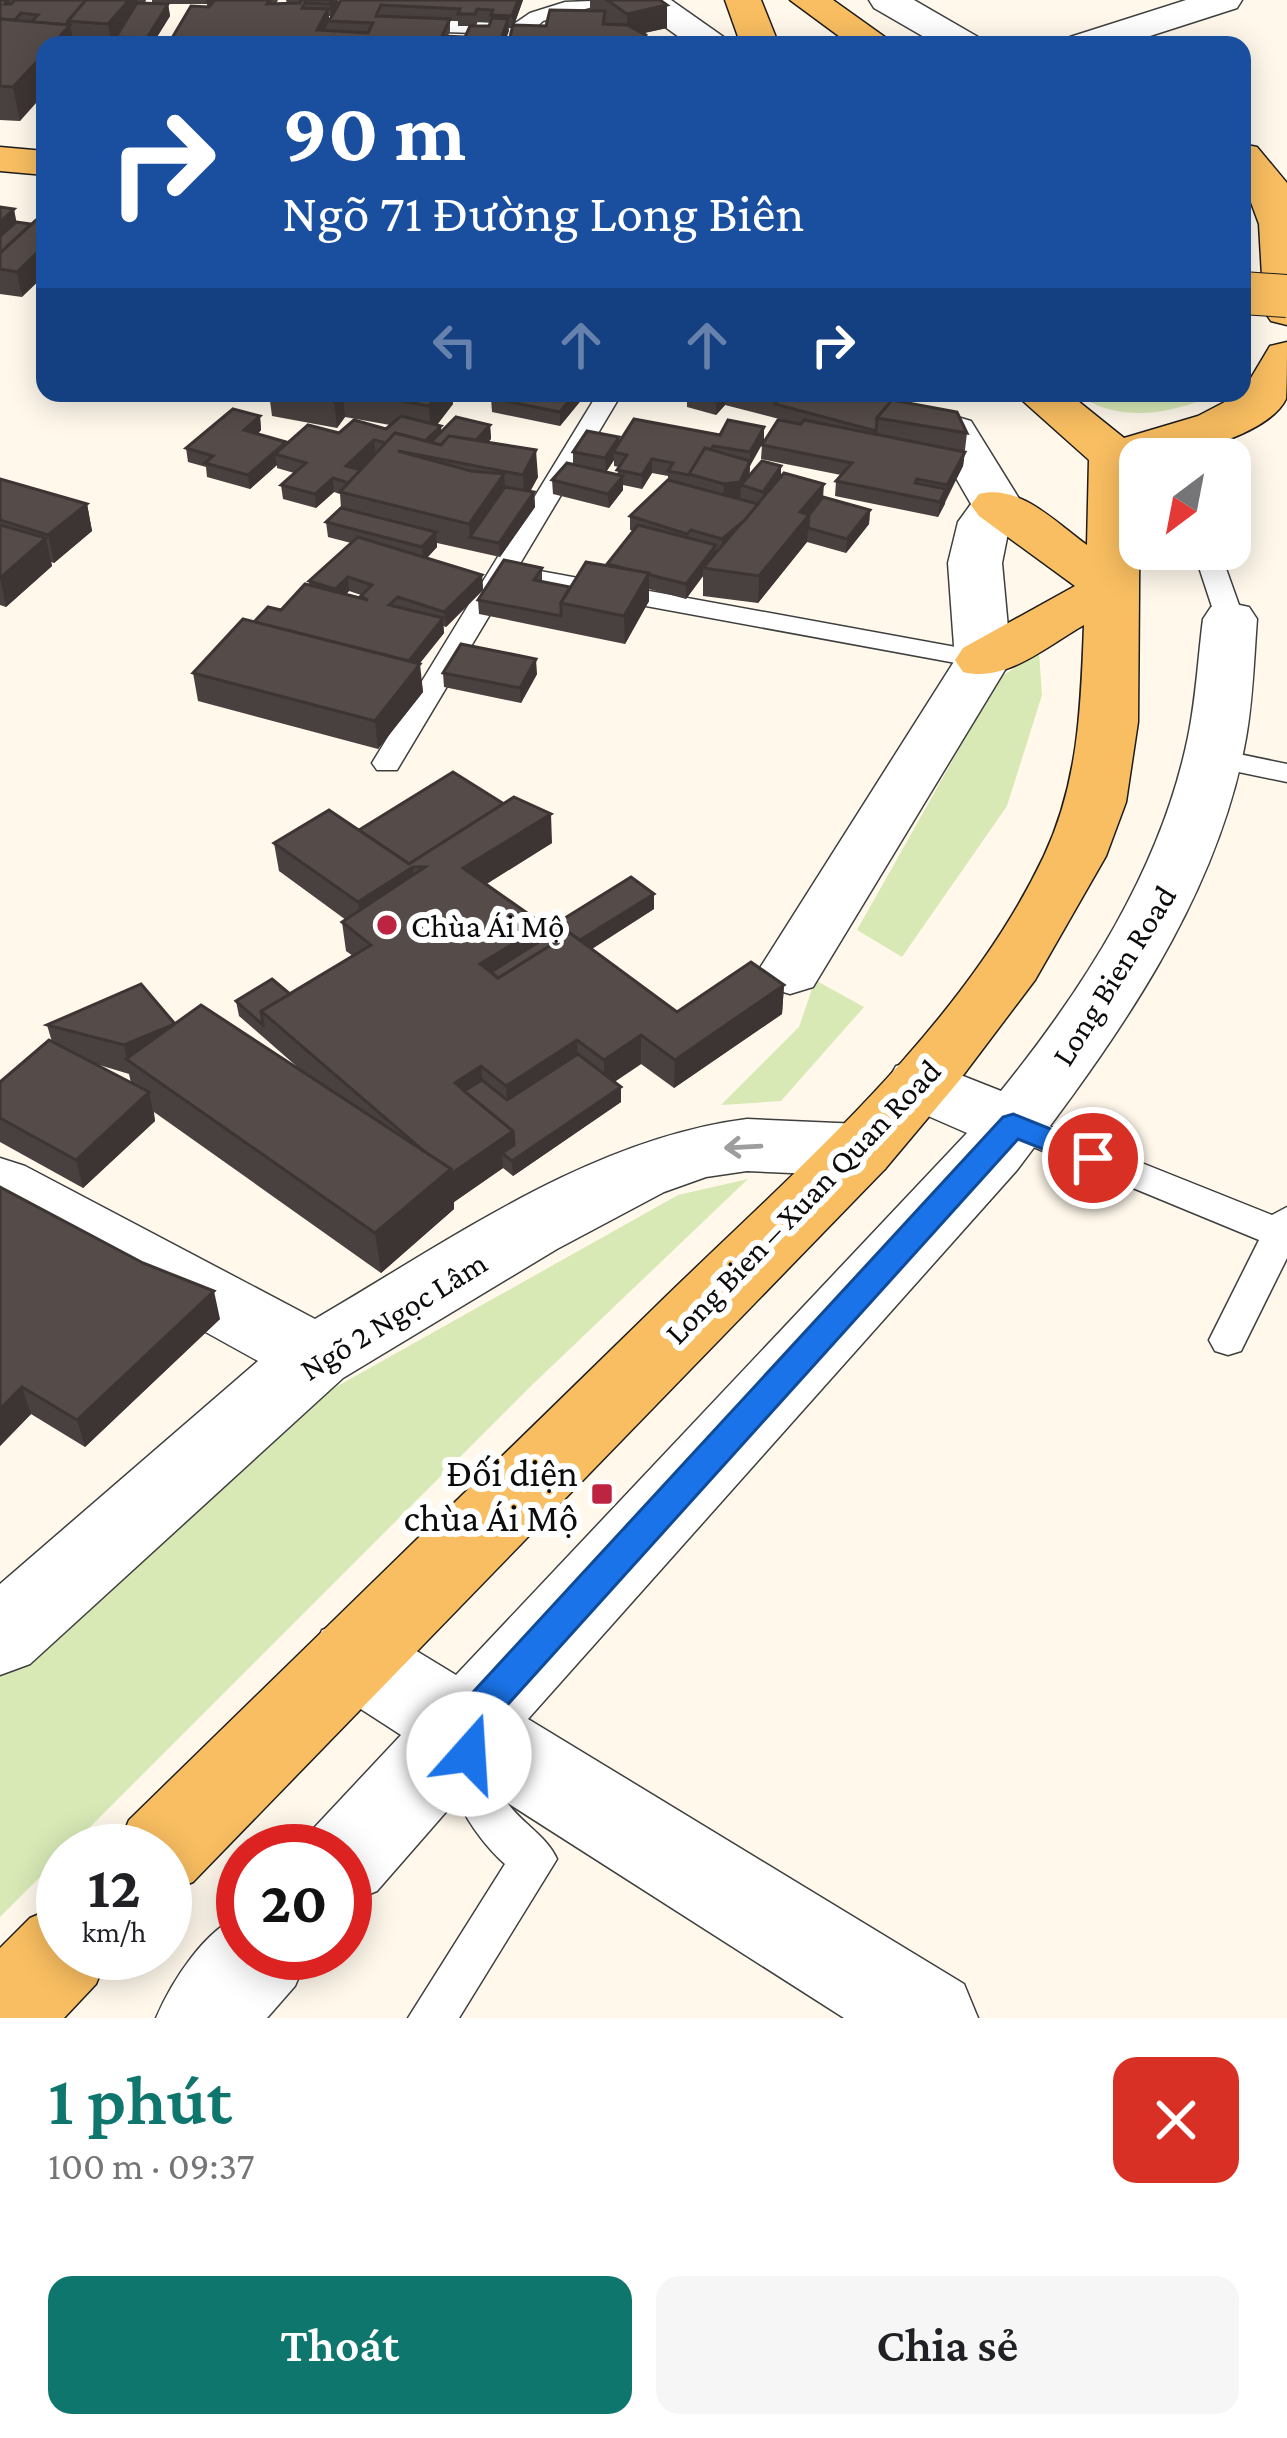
<!DOCTYPE html>
<html lang="vi">
<meta charset="utf-8">
<style>
body{margin:0;font-family:"Crimson Pro",serif;background:#f6f6f6;color:#202124;height:100vh;display:flex;flex-direction:column;font-size:45px;white-space:nowrap}
*{box-sizing:border-box;margin:0}
p{font-size:39px;color:#757577}
.icon{flex:none;width:66px;height:66px;fill:none;stroke:currentColor;stroke-width:2;stroke-linecap:round;stroke-linejoin:round}
.map{position:relative;height:2018px;overflow:hidden}
.side{display:flex;flex-direction:column;background:#fff;flex:1}
.side>*{flex:none}
.top-card{position:absolute;left:36px;top:36px;width:1215px;height:366px;border-radius:24px;box-shadow:0 6px 30px #0003;background:#1a4fa0;color:#fff;overflow:hidden}
.needle{width:78px;rotate:212deg}
.tools{position:absolute;left:1119px;top:438px;display:grid;gap:24px}
.tools a{display:grid;place-items:center;width:132px;height:132px;border-radius:24px;background:#fff;box-shadow:0 6px 30px #0003;font-size:60px}
.speed{position:absolute;left:36px;top:1824px;display:flex;gap:24px;font-size:60px;font-weight:700;text-align:center}
.speed>*{display:grid;place-content:center;width:156px;height:156px;border-radius:50%;background:#fff;box-shadow:0 6px 30px #0003;line-height:1}
.speed small{font-size:30px;font-weight:400}
.speed .limit{border:18px solid #d22;background:#fff;color:#111}
.pin{position:absolute;display:grid;place-items:center;width:102px;height:102px;color:#fff;margin:-51px;border:6px solid #fff;border-radius:50%;box-shadow:0 3px 12px #0007}
.me{position:absolute;width:132px;margin:-66px;rotate:19deg;stroke-linejoin:round;filter:drop-shadow(0 0 9px #0008)}
.turn{display:flex;align-items:center;gap:42px;height:252px;padding:0 48px;font-size:54px}
.turn .icon{width:156px;height:156px;stroke-width:2.5}
.turn b{display:block;font-size:84px;line-height:102px}
.lanes{display:flex;align-items:center;height:114px;padding:0 48px;background:#0003;justify-content:center;gap:60px;direction:ltr}
.lanes .off{opacity:.35}
.round{display:grid;place-items:center;flex:none;width:126px;height:126px;border-radius:24px;background:#f6f6f6}
.headline{display:flex;align-items:center;justify-content:space-between;height:204px;padding:0 48px}
h1{font-size:72px;font-weight:600;line-height:90px;color:#0f766e}
.button{display:flex;gap:24px;margin-top:auto;padding:24px 48px}
.button a{flex:1;height:138px;border-radius:24px;background:#0f766e;color:#fff;font-size:48px;font-weight:600;line-height:138px;text-align:center}
.button a+a{background:#f6f6f6;color:#202124}
.map>svg:first-child{display:block}
.green{fill:#d8e9b6}
.lines{fill:none;stroke-linecap:round;stroke-linejoin:round}
.service-casing{stroke:#3f3f3f;stroke-width:3}
.minor-casing{stroke:#3f3f3f;stroke-width:3}
.primary-casing{stroke:#1d1d1d;stroke-width:3}
.service{fill:#fff;fill-rule:evenodd}
.minor{fill:#fff;fill-rule:evenodd}
.primary{fill:#f9be61;fill-rule:evenodd}
.primary-bridge-casing{stroke:#1d1d1d;stroke-width:44;stroke-linecap:butt}
.primary-bridge{stroke:#f9be61;stroke-width:42}
.wall{fill:#49413f;fill-rule:evenodd}
.shaded-wall{fill:#3c3533}
.building{fill:#554c49;stroke:#3c3533;stroke-width:3}
.oneway{stroke:#9e9e9e}
.route{fill:#1a73e8;stroke:#114b97;stroke-width:3}
.poi-dot{fill:#bc2442;stroke:#fff;stroke-width:4.5}
.labels{text-anchor:middle;stroke-width:12;stroke-linejoin:round;paint-order:stroke}
.poi-label{font-size:33px;fill:#0c0c0c;stroke:#fff;text-anchor:start}
.street-label{font-size:33px;fill:#0c0c0c;stroke:#fff}
.near-poi-label{font-size:39px;fill:#0c0c0c;stroke:#fff;text-anchor:end}
</style>
<div class="map">
<svg width="1287" height="2018" viewBox="0 0 1287 2018">
<rect width="100%" height="100%" fill="#fff8eb"/>
<g class="green">
<path d="M1075,393H1219C1172,414 1120,425 1075,393Z"/>
<polygon points="1039,652 1042,695 1007,806 902,957 857,930 999,678"/>
<polygon points="815,980 864,1007 781,1101 721,1105 799,1027"/>
<polygon points="748,1179 531,1386 0,1917 0,1675 334,1388 678,1195"/>
</g>
<g class="lines">
<g class="service-casing">
<g id="service">
<polygon points="617,0 543,21 517,45 497,45 504,34 415,31 406,25 415,19 514,24 530,13 565,2"/>
<polygon points="598,393 622,393 518,567 983,652 997,660 983,668 510,581 397,770 377,770 372,763"/>
<polygon points="1193,549 1219,549 1244,619 1240,625 1230,627 1216,619"/>
<polygon points="1215,749 1287,764 1287,782 1205,765 1200,758 1205,751"/>
<polygon points="1014,1112 1272,1215 1287,1207 1287,1258 1241,1351 1228,1355 1215,1351 1209,1340 1259,1240 1002,1134 997,1125 1002,1116"/>
<path d="M466,1721L481,1727C492,1750 491,1779 506,1801C521,1823 546,1835 557,1859L459,2018H408L505,1864C472,1835 431,1771 451,1727Z"/>
</g>
</g>
<g class="minor-casing">
<g id="minor">
<polygon points="628,0 671,0 735,45 690,45"/>
<polygon points="869,0 914,0 978,37 984,45 938,45 874,8"/>
<polygon points="1186,0 1242,0 1237,8 1122,45 1064,45 1070,37"/>
<polygon points="954,416 971,421 1023,505 1010,523 1002,563 1011,660 813,987 790,994 767,987 758,971 955,660 948,563 958,522 971,504 929,431 937,421"/>
<path d="M1230,603L1249,607L1257,619C1254,658 1253,699 1246,738C1217,901 1114,1042 1017,1170L528,1719L964,1984L978,2018H844L473,1781L377,1891L345,1904V1851H304L313,1829L401,1735L322,1684L310,1657L322,1630L352,1619L382,1630L456,1675L967,1133L896,1102L886,1084L896,1066L920,1059L1001,1091C1084,988 1161,869 1188,737C1196,699 1198,658 1203,619L1211,607Z"/>
<path d="M747,1119L860,1124L885,1131L895,1150L885,1169L860,1176L747,1171L706,1177L664,1192L557,1249L343,1378L30,1664L0,1675V1584L258,1361L0,1218V1158L25,1166L315,1319C449,1241 590,1139 747,1119Z"/>
<path d="M243,1914V1953H309L295,1986L267,2018H156C172,1981 204,1930 243,1914Z"/>
</g>
</g>
<g class="primary-casing">
<g id="primary">
<polygon points="725,0 761,0 779,45 741,45"/>
<polygon points="790,0 833,0 896,45 851,45"/>
<polygon points="1242,144 1257,147 1287,183 1287,325 1271,321 1264,311 1259,224 1242,178"/>
<polygon points="0,147 45,151 45,175 0,171"/>
<path d="M1287,342C1287,358 1287,385 1286,399C1269,435 1176,459 1140,459L1138,722L1126,802L1106,856L1035,980L958,1082L885,1169L193,1882L165,1893V1851H116L129,1820C304,1649 480,1478 655,1307C791,1174 962,1030 1044,856C1079,781 1081,706 1084,625C1047,646 1006,683 963,672L955,660L963,648L1075,586L979,516L971,505L979,494C1020,484 1055,522 1087,545L1089,460L1014,393H1068L1124,438L1198,416L1242,393L1270,346Z"/>
<polygon points="63,1904 63,1953 109,1953 96,1984 64,2018 0,2018 0,1948 30,1918"/>
</g>
</g>
<use href="#service" class="service"/>
<use href="#minor" class="minor"/>
<use href="#primary" class="primary"/>
<g class="primary-bridge-casing">
<polyline id="primary-bridge" points="1242,293 1287,296"/>
</g>
<use href="#primary-bridge" class="primary-bridge"/>
</g>
<g class="wall">
<path d="M0,0H146L145,3H152V0H278L276,4L287,3L286,0H339L331,16H329V20L341,0H523L514,25L546,26L590,11V0H660L667,5V28L643,33L646,45L508,28L504,45H173L172,38L207,7V4H168L170,16L152,45H117V42L114,45H45L20,121L0,120ZM450,20L458,21V26H469L465,37L448,36L450,31ZM478,21L490,22L489,26H476Z"/>
<polygon points="0,207 14,209 22,297 0,294"/>
<path d="M269,393H453V404L437,425L441,432L490,425L491,439L488,442L538,477L530,492H534L535,507L500,557L437,543V547L427,558L482,575L483,590L446,627L443,626L444,633L419,664L423,692L378,749L198,701L193,673L254,622L281,610L309,585V581L351,543L328,537L326,522L341,508L340,494L334,492L316,508L283,499L281,485L294,473L277,468V465L250,489L207,477L206,467L188,462L186,448L260,416L261,430L258,434L286,442V445L339,433L386,429L390,425L345,417L337,428L272,416ZM349,591L361,595V598L346,594Z"/>
<polygon points="496,393 587,393 560,426 492,412 491,398"/>
<polygon points="684,393 882,393 967,433 963,466 938,517 835,496 836,481 841,475 761,459 762,445 791,422 725,405 716,415 687,407 687,394"/>
<polygon points="884,393 910,393 907,398"/>
<path d="M764,427L750,466L749,475L781,466V477L823,497L870,510L869,524L846,553L807,542L758,603L703,596V576L686,599L649,589V601L625,644L479,614L478,600L542,568V582L570,587L607,565L633,531L630,530V516L668,480V476L652,473L642,489L623,485V490L609,508L553,494L552,480L573,464V452L619,437V442L720,435ZM614,460V466L619,467L617,475L606,472Z"/>
<polygon points="0,479 87,504 92,531 54,563 51,562 52,566 6,607 0,605"/>
<polygon points="443,673 537,674 521,703 444,687"/>
<path d="M359,830L552,843L486,884L544,925V931L654,909L592,949L677,1012L784,985L782,1014L674,1088L641,1064L614,1082L621,1087V1102L513,1176L503,1168L454,1202V1209L381,1273L154,1112L155,1121L83,1188L0,1142V1082L52,1042L47,1025L175,1024L302,1071L239,1016L236,1001L290,994L353,956L346,951L342,922L346,920L279,871L274,843ZM96,1064L129,1074L131,1083Z"/>
<polygon points="0,1187 220,1319 85,1447 31,1414 0,1446"/>
</g>
<g class="shaded-wall">
<polygon points="129,0 137,0 139,15 116,37 117,42 112,45 108,24"/>
<polygon points="332,0 339,1 331,16 330,4"/>
<polygon points="518,0 523,0 513,28 512,16"/>
<polygon points="168,4 170,16 152,45 148,45 147,38"/>
<polygon points="667,5 667,28 627,37 627,14"/>
<polygon points="328,9 329,21 319,42 317,30"/>
<polygon points="508,19 509,31 504,45 499,45"/>
<polygon points="70,25 74,45 52,45"/>
<polygon points="45,53 45,93 20,121 13,87"/>
<polygon points="14,209 19,235 0,252 0,222"/>
<polygon points="45,245 45,275 22,297 17,272"/>
<polygon points="340,393 343,393 345,417 337,428 334,401"/>
<polygon points="439,393 453,393 453,404 431,432 429,406"/>
<polygon points="575,393 587,393 560,426 560,412"/>
<polygon points="724,393 725,393 725,405 716,415 716,401"/>
<polygon points="260,416 261,430 246,444 244,430"/>
<polygon points="490,425 491,439 467,465 466,451"/>
<polygon points="441,426 442,440 415,451"/>
<polygon points="764,427 764,441 750,466 749,487 741,485 740,506 723,512 724,484 750,462 750,452"/>
<polygon points="619,437 620,451 613,452 614,460 606,472 605,458"/>
<polygon points="374,440 376,454 348,480 346,466"/>
<polygon points="286,442 288,456 275,454 277,465 250,489 248,475"/>
<polygon points="536,450 538,477 524,502 523,475"/>
<polygon points="965,452 963,466 945,500 947,485"/>
<polygon points="652,459 652,473 642,489 642,475"/>
<polygon points="781,466 780,493 721,554 722,539 763,505 763,492"/>
<polygon points="504,474 506,501 470,537 469,524"/>
<polygon points="623,476 623,490 609,508 608,494"/>
<polygon points="333,478 334,492 316,508 315,494"/>
<polygon points="824,484 822,512 808,528 807,542 758,603 759,576 800,512"/>
<polygon points="946,489 945,504 938,517 940,502"/>
<polygon points="534,492 535,507 500,557 499,543"/>
<polygon points="87,504 92,531 54,563 48,535"/>
<polygon points="870,510 869,524 846,553 847,539"/>
<polygon points="436,532 437,547 423,562 422,547"/>
<polygon points="46,538 52,566 6,607 0,578"/>
<polygon points="716,545 715,559 703,568 703,576 686,599 686,584"/>
<polygon points="649,573 649,601 625,644 624,616"/>
<polygon points="482,575 483,590 446,627 444,612"/>
<polygon points="348,577 349,591 337,604 335,589"/>
<polygon points="443,618 444,633 401,687 400,672"/>
<polygon points="536,659 537,674 521,703 520,688"/>
<polygon points="420,664 423,692 378,749 375,721"/>
<polygon points="551,814 552,843 466,897 463,868"/>
<polygon points="413,867 415,896 362,931 358,902"/>
<polygon points="654,894 654,909 500,1007 499,992"/>
<polygon points="544,925 545,953 492,986 480,964"/>
<polygon points="784,985 782,1014 674,1088 675,1060"/>
<polygon points="175,1024 127,1060 124,1045"/>
<polygon points="641,1035 641,1064 604,1089 604,1060"/>
<polygon points="577,1040 578,1069 508,1115 506,1086"/>
<polygon points="481,1066 484,1095 466,1106 455,1083"/>
<polygon points="621,1087 621,1102 513,1176 512,1161 502,1153 503,1168 454,1202 454,1209 381,1273 375,1233 451,1169 513,1131"/>
<polygon points="149,1092 155,1121 83,1188 76,1160"/>
<polygon points="214,1291 220,1319 85,1447 77,1420"/>
<polygon points="22,1387 31,1414 0,1446 0,1409"/>
</g>
<g class="building">
<polygon points="0,0 8,0 5,4 11,4 15,0 86,0 68,21 68,25 31,22 38,15 21,13 15,20 0,19"/>
<polygon points="86,0 129,0 108,24 68,21"/>
<polygon points="208,0 270,0 267,4 300,3 301,0 332,0 330,4 305,3 302,8 328,9 317,30 368,33 373,23 329,21 341,0 518,0 512,16 491,15 493,10 477,9 475,14 458,14 460,9 381,5 376,16 450,19 442,36 465,37 470,26 489,26 492,18 508,19 499,45 327,45 172,38 191,6 209,7 213,2 207,2"/>
<polygon points="607,0 660,0 667,5 627,14"/>
<polygon points="137,3 168,4 147,38 116,37"/>
<polygon points="550,10 605,11 603,24 627,25 646,35 644,45 508,45 513,25 546,26"/>
<polygon points="0,19 70,25 52,45 45,45 45,53 13,87 0,86"/>
<polygon points="829,41 836,45 811,45"/>
<polygon points="0,207 14,209 0,222"/>
<polygon points="45,212 45,245 17,272 0,269 0,253"/>
<polygon points="16,222 31,224 0,253 0,236"/>
<polygon points="290,393 340,393 334,401"/>
<polygon points="356,393 439,393 429,406"/>
<polygon points="496,393 575,393 560,412 491,398"/>
<polygon points="688,393 724,393 716,401"/>
<polygon points="785,393 882,393 903,398 900,401 892,400 877,418 876,431 775,404"/>
<polygon points="892,400 957,412 967,433 877,418"/>
<polygon points="233,409 260,416 244,430 286,442 248,475 205,463 213,456 186,448"/>
<polygon points="401,416 441,426 425,441 395,433 386,443 374,440 346,466 361,470 348,483 333,478 315,494 281,485 306,463 275,454 308,425 339,433 354,420 386,429"/>
<polygon points="456,417 490,425 476,440 449,436 441,445 431,442"/>
<polygon points="634,419 720,435 728,420 764,427 750,452 713,446 711,450 705,448 689,475 668,471 673,463 652,459 642,475 617,470 627,455 613,452"/>
<polygon points="778,420 801,424 804,420 965,452 947,485 917,479 915,483 946,489 940,502 836,481 852,463 762,445"/>
<polygon points="587,431 619,437 605,458 573,452"/>
<polygon points="395,433 441,445 449,436 536,450 523,475 398,451 471,471 504,474 469,524 340,492"/>
<polygon points="705,448 750,461 740,482 724,484 689,474"/>
<polygon points="762,461 781,466 763,492 741,485"/>
<polygon points="567,463 623,476 608,494 552,480"/>
<polygon points="784,473 824,484 800,512 809,515 759,576 703,568"/>
<polygon points="0,479 87,504 48,535 0,520"/>
<polygon points="668,480 758,504 744,521 722,539 691,530 687,534 630,516"/>
<polygon points="505,487 534,492 499,543 470,537"/>
<polygon points="823,497 870,510 847,539 808,528 809,515"/>
<polygon points="341,508 436,532 422,547 326,522"/>
<polygon points="0,525 46,538 0,578"/>
<polygon points="638,525 716,545 686,584 607,564"/>
<polygon points="358,537 482,575 444,612 398,597 389,605 443,618 409,661 254,622 268,607 281,610 305,584 368,600 361,596 372,585 348,577 335,589 309,581"/>
<polygon points="504,560 542,568 534,580 570,587 561,603 561,616 478,600"/>
<polygon points="586,562 649,573 624,616 561,603"/>
<polygon points="243,619 420,664 375,721 193,673"/>
<polygon points="461,644 536,659 520,688 443,673"/>
<polygon points="453,772 504,804 409,864 359,830"/>
<polygon points="514,797 551,814 463,868 544,925 480,964 498,978 570,933 677,1012 751,962 784,985 675,1060 641,1035 604,1060 577,1040 506,1086 481,1066 455,1083 513,1131 451,1174 451,1169 426,1153 261,1011 371,945 342,922 425,867 413,867 358,902 274,843 329,810 409,864"/>
<polygon points="631,877 654,894 580,940 570,933 498,978 491,972 545,938 544,931"/>
<polygon points="272,979 290,994 261,1011 263,1025 236,1001"/>
<polygon points="141,984 175,1024 124,1045 47,1025"/>
<polygon points="201,1005 451,1169 375,1233 126,1059"/>
<polygon points="49,1040 149,1092 76,1160 0,1118 0,1082"/>
<polygon points="578,1054 621,1087 512,1161 502,1153 514,1145 513,1131 464,1091 482,1080 507,1100"/>
<polygon points="0,1187 143,1263 214,1291 77,1420 22,1387 0,1409"/>
</g>
<defs><path id="oneway-shaft" d="M-6 0H5M1.5-3L5.5 0L1.5 3" fill="none" stroke-width="1.6" stroke-linecap="round" stroke-linejoin="round" transform="scale(3)"/></defs>
<use class="oneway" href="#oneway-shaft" transform="translate(743 1147) rotate(177)"/>
<polygon class="route" points="1013,1114 1103,1150 1107,1158 1103,1165 1093,1169 1018,1139 483,1732 487,1754 482,1766 469,1771 456,1766 446,1727 451,1716 1003,1117"/>
<g class="poi-dot">
<circle cx="387" cy="925" r="12"/>
<rect x="590" y="1482" width="24" height="24" rx="6"/>
</g>
<g class="labels">
<g class="poi-label">
<text x="411" y="937">Chùa Ái Mộ</text>
</g>
<g class="street-label">
<text transform="translate(1113 975) rotate(-58)" y="12">Long Bien Road</text>
<text transform="translate(802 1201) rotate(-46)" y="12">Long Bien – Xuan Quan Road</text>
<text transform="translate(393 1315) rotate(-32)" y="12">Ngõ 2 Ngọc Lâm</text>
</g>
<g class="near-poi-label">
<text x="578" y="1486">Đối diện<tspan x="578" dy="45">chùa Ái Mộ</tspan></text>
</g>
</g>
</svg>
<div class="tools">
<a><svg class="needle" viewBox="-14 -14 28 28"><path d="M0-13l5 13h-10z" fill="#e53935"/><path d="M0 13l5-13h-10z" fill="#757577"/></svg></a>
</div>
<div class="speed"><div>12<small>km/h</small></div><div class="limit">20</div></div>
<div class="pin" style="left:1093px;top:1158px;background:#d93025"><svg class="icon" aria-label="arrive" viewBox="0 0 24 24"><path d="M6 21V4h12l-3 4 3 4H6"/></svg></div>
<svg class="me" style="left:469px;top:1754px" viewBox="-20 -20 40 40"><circle r="19" fill="#fff"/><path d="M0-13L10 11 0 6-10 11z" fill="#1a73e8"/></svg>
<div class="top-card">
<div class="turn"><svg class="icon" aria-label="right" viewBox="0 0 24 24"><path d="M7 20v-9h11M14 6l5 5-5 5"/></svg><div><b>90 m</b>Ngõ 71 Đường Long Biên</div></div>
<div class="lanes"><svg class="icon off" aria-label="left" viewBox="0 0 24 24"><path d="M17 20v-9H6M10 6l-5 5 5 5"/></svg><svg class="icon off" aria-label="ahead" viewBox="0 0 24 24"><path d="M12 20V5M6 11l6-6 6 6"/></svg><svg class="icon off" aria-label="ahead" viewBox="0 0 24 24"><path d="M12 20V5M6 11l6-6 6 6"/></svg><svg class="icon" aria-label="right" viewBox="0 0 24 24"><path d="M7 20v-9h11M14 6l5 5-5 5"/></svg></div>
</div>
</div>
<section class="side">
<div class="headline"><div><h1>1 phút</h1><p>100 m · 09:37</p></div><a class="round" style="background:#d93025;color:#fff"><svg class="icon" aria-label="close" viewBox="0 0 24 24"><path d="M6 6l12 12M18 6L6 18"/></svg></a></div>
<div class="button"><a>Thoát</a><a>Chia sẻ</a></div>
</section>
